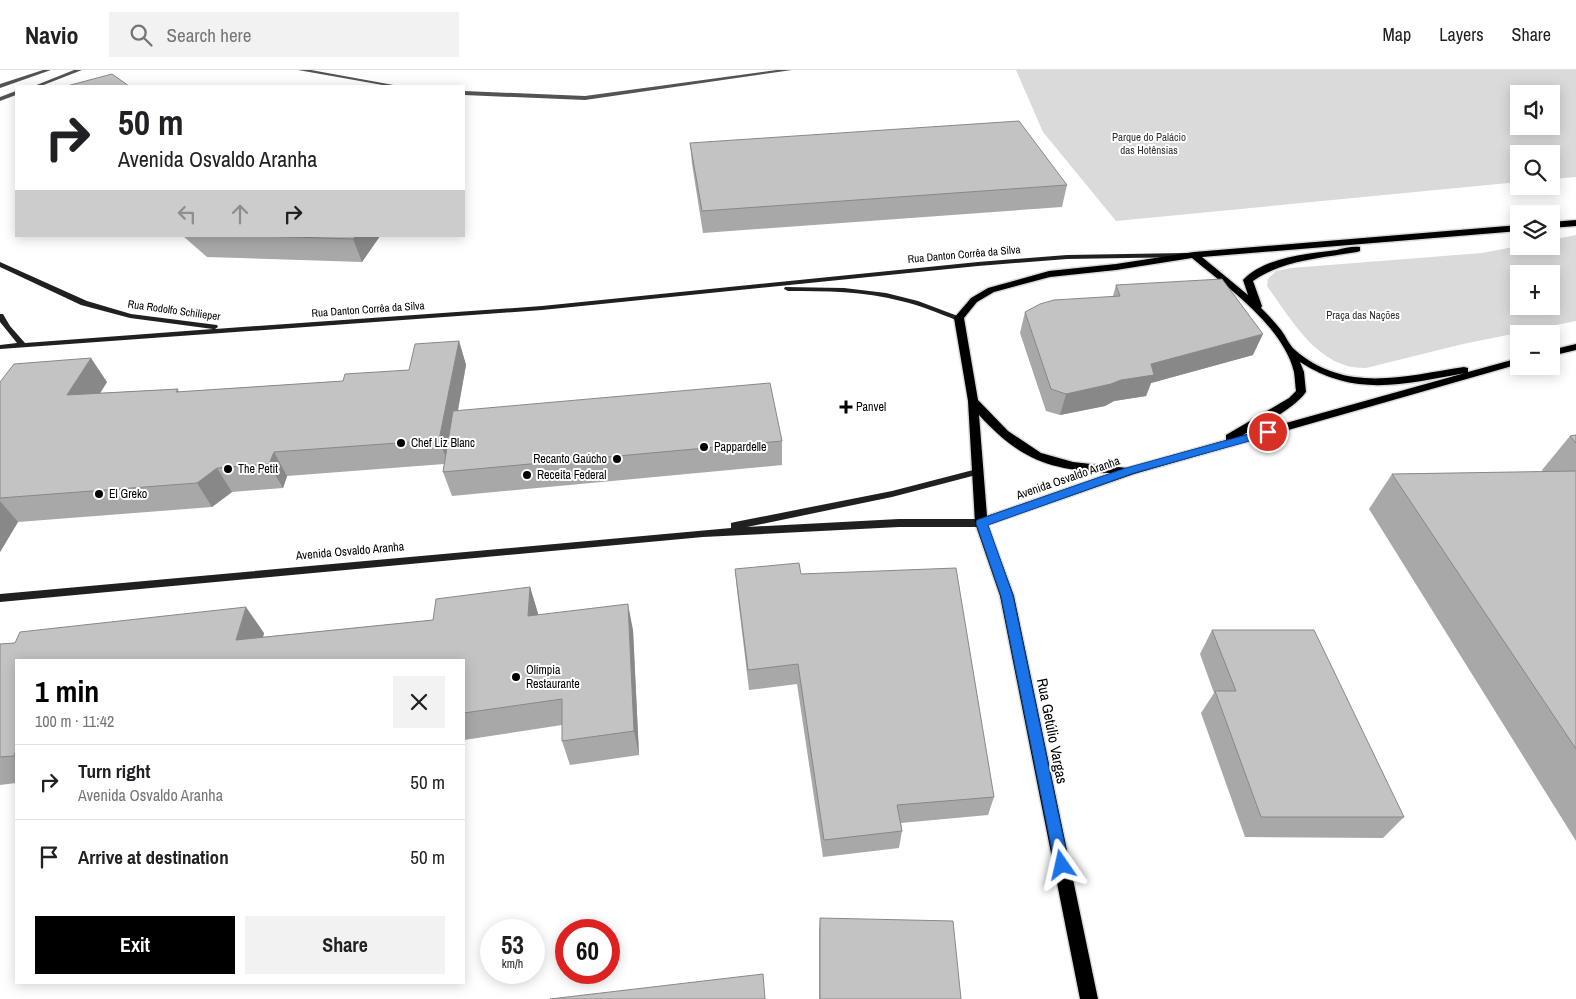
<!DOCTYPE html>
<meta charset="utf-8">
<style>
body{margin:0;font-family:"Archivo Narrow",sans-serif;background:#f2f2f2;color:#202124;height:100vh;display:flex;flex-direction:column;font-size:19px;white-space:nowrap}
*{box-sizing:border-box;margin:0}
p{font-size:16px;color:#757577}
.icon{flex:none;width:28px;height:28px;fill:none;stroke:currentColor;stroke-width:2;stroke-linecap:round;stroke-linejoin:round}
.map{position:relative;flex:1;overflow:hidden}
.drawer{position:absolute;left:15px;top:589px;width:450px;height:325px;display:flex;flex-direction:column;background:#fff;border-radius:0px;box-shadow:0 2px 12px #0003}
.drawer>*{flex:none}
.banner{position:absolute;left:15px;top:15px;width:450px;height:152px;border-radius:0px;box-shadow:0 2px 12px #0003;background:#fff;color:#202124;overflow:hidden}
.buttons{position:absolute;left:1510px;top:15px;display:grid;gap:10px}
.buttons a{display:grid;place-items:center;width:50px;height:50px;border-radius:0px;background:#fff;box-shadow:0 2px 12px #0003;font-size:25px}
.speed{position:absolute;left:480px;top:849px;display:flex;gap:10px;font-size:25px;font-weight:700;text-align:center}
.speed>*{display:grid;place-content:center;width:65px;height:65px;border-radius:50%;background:#fff;box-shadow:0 2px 12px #0003;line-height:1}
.speed small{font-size:12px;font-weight:400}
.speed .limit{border:8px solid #d22;background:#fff;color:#111}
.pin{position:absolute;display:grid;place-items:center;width:42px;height:42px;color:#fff;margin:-21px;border:2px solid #fff;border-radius:50%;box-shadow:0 1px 5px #0007}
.me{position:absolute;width:55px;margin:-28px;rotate:349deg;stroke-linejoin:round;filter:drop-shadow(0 0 4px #0008)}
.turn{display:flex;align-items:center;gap:18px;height:105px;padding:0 20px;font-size:22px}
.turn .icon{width:65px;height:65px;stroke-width:2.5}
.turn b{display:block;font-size:35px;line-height:42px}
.lanes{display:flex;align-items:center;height:48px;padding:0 20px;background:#0003;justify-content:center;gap:25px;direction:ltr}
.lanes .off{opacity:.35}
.round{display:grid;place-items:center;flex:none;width:52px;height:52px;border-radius:0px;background:#f2f2f2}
.head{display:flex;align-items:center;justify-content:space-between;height:85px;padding:0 20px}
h1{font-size:30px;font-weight:800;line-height:38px;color:#000}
.primary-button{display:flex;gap:10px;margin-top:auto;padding:10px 20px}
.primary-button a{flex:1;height:58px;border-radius:0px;background:#000;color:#fff;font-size:20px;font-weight:800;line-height:58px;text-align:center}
.primary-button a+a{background:#f2f2f2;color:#202124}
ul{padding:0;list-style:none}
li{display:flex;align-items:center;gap:15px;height:75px;padding:0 20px;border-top:1px solid #e0e0e0}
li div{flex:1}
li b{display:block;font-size:19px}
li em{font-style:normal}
header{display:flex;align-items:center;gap:30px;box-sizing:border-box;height:70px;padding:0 25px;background:#fff;border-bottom:1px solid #e0e0e0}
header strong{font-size:24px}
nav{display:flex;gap:28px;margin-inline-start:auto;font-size:18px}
.search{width:350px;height:45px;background:#f2f2f2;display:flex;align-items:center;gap:12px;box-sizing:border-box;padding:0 18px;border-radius:0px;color:#757577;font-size:19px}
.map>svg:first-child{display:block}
.green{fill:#dadada;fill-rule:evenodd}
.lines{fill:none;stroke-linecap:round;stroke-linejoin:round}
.primary-casing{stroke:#dbdbdb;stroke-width:3}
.street{fill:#535353;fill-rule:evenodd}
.secondary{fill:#202020;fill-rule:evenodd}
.primary{fill:#000;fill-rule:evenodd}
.wall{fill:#a8a8a8}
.shaded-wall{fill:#888}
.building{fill:#c3c3c3;stroke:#888}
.route{fill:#1a73e8;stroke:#114b97}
.poi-dot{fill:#000;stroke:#fff;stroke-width:2}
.labels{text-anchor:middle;stroke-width:4;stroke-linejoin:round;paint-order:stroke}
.far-park-label{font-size:11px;fill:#313131;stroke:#fff}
.far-street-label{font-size:11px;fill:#000;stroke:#fff}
.poi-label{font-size:12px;fill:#000;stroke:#fff;text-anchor:start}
.street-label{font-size:12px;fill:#000;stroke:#fff}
.near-street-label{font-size:15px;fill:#000;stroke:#fff}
</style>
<header>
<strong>Navio</strong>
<div class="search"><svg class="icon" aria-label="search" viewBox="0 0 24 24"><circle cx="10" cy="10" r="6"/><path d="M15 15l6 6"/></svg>Search here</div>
<nav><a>Map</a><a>Layers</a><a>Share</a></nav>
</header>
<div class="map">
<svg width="1576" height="929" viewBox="0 0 1576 929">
<rect width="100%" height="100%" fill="#fff"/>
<g class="green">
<path d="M1016,0H1576V107L1551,109V84H1519V112L1116,151L1043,62ZM1519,24H1551V56H1519Z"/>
<path d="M1576,165V251L1463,274L1366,298C1318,299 1292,250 1267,216L1268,209L1276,201L1291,198L1482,183L1519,176H1551V170ZM1519,204H1551V236H1519Z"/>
</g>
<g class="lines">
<g class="primary-casing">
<g id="primary">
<polygon points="1576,150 1576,156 1551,158 1551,152"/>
<path d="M1519,155V161L1202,187L1248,225L1243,210C1265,187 1307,184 1337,180C1344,178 1353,176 1360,177V181L1357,182C1321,188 1283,190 1253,211L1262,236L1261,238C1268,245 1275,252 1281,260C1286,266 1289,275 1295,280C1346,324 1404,306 1464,297L1468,298V302L1519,288V294L1134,404L988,455L1014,526L1098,929H1080L1000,526L975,453L968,331L954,248L971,228L988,218L1049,201L1116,194L1194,182ZM1192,188C1227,217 1283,256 1294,302C1295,308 1295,315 1296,321L1289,328L1226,365V370L1127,398L1073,392L1041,383L1008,361L978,330L964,248L977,232L994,222L1050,207L1116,200ZM1300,292C1355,328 1405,314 1465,303L1243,365C1263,353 1292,341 1306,322L1304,302ZM979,345C1021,391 1051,400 1111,403L987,446Z"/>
<polygon points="1576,274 1576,280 1551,286 1551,280"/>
</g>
</g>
<g class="street">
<polygon points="43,0 51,0 0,18 0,14"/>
<polygon points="74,0 82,0 41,16 34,16"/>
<polygon points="298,0 311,0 399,16 388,16"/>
<polygon points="777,0 792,0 585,30 464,25 464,21 585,26"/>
<polygon points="16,21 16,25 0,31 0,27"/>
</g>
<g class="secondary">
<polygon points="1185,183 1188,183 1188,187 1067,189 978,196 542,240 0,279 0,275 17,273 0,252 0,244 3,244 10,256 25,273 213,259 130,248 81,235 0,197 0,192 87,231 131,244 217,255 218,257 215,259 542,236 978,192 1067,185"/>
<path d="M785,217L844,218L886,223L918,231L963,248L962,250H956C938,243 920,235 901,231C864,221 825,221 788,221L784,219Z"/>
<polygon points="977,399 982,402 980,404 892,427 747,457 899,449 981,449 986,453 981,457 899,457 703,467 0,532 0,524 731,458 731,453 735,452 892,421"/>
</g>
<use href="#primary" class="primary"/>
</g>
<g class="wall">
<polygon points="690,73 1067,115 1062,137 703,163 692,94"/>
<polygon points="183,166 380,166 362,192 207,187"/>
<polygon points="1116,215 1253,285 1151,313 1146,326 1114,331 1105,336 1060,345 1046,341 1020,263 1025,242 1113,226"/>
<polygon points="459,271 466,295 458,341 782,371 782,395 452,426 443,402 444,394 287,406 283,418 232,422 212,437 18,452 0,482 0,312 107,312 100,323 178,319 179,322 343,311 409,300"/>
<polygon points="1576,365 1576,771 1369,439 1392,404 1543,402 1542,400 1570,366"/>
<polygon points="735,499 801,504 994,727 988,745 901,753 902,761 899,778 823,787 797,614 749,620 737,520"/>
<polygon points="530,517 538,545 633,560 639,685 570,695 562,671 562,655 464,670 464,590 16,590 16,713 0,715 0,574 15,573 264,563 263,567 433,550"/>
<polygon points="1212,560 1404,747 1383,768 1245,767 1201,643 1214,623 1200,584"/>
<polygon points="820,848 961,929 819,929 819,861"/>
</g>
<g class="shaded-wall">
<polygon points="356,166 380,166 362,192 353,169"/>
<polygon points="1263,264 1253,285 1151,313 1146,326 1114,331 1105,336 1060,345 1066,324 1151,294"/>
<polygon points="459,271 466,295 448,393 439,370"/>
<polygon points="91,288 107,312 84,349 67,325"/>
<polygon points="274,382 287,406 283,418 269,394"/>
<polygon points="217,398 232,422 212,437 197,413"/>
<polygon points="0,431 18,452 0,482"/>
<polygon points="530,517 538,543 537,572 528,546"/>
<polygon points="628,534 633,560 639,685 634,661"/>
<polygon points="246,537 264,563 257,590 236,570"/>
</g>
<g class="building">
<polygon points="112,4 129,16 67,16"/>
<polygon points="1019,51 1067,115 702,141 690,73"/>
<polygon points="263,166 356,166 353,169"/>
<polygon points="1222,209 1263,264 1151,294 1154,305 1121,310 1111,314 1066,324 1051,319 1025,242 1040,234 1054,230 1120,226 1116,215"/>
<polygon points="459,271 439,370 274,382 269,394 217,398 197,413 0,428 0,312 14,294 91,288 67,325 178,319 176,322 343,311 345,304 409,300 415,274"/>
<polygon points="770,313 782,371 443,402 453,341"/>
<polygon points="1576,365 1576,373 1570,366"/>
<polygon points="1576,401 1576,679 1392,404"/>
<polygon points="799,493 801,504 956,498 994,727 897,735 902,761 824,770 798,594 748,600 735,499"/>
<polygon points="530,517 528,546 628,534 634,661 562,671 562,629 464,643 464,590 16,590 16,680 14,686 0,687 0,574 15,573 20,562 246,537 236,570 433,550 436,529"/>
<polygon points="1212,560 1314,560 1404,747 1261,747 1215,621 1236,621"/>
<polygon points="820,848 953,851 961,929 820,929"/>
<polygon points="763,904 765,929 550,929"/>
</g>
<polygon class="route" points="1268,359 1271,360 1271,365 1134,403 988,455 1013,526 1069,795 1067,800 1062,802 1056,800 1001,526 976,453 977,450 1126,398"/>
<g class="poi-dot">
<path d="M843.5 329.5h5v5h5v5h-5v5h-5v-5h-5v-5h5z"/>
<circle cx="401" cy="373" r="5"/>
<circle cx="704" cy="377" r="5"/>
<circle cx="617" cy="389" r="5"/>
<circle cx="228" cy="399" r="5"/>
<circle cx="527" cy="405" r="5"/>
<circle cx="99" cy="424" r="5"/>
<circle cx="516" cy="607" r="5"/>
</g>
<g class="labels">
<g class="far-park-label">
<text x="1149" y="71">Parque do Palácio<tspan x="1149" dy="13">das Hotênsias</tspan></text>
<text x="1363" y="249">Praça das Nações</text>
</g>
<g class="far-street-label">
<text transform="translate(964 184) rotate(-5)" y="4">Rua Danton Corrêa da Silva</text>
<text transform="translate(368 239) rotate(-4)" y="4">Rua Danton Corrêa da Silva</text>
<text transform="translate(174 240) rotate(8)" y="4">Rua Rodolfo Schilieper</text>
</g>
<g class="poi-label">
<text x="856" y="341">Panvel</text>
<text x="411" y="377">Chef Liz Blanc</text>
<text x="714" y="381">Pappardelle</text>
<text x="607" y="393" text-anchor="end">Recanto Gaúcho</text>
<text x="238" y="403">The Petit</text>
<text x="537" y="409">Receita Federal</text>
<text x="109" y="428">El Greko</text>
<text x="526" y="604">Olímpia<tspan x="526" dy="14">Restaurante</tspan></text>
</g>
<g class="street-label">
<text transform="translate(1068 408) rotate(-19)" y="4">Avenida Osvaldo Aranha</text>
<text transform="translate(350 481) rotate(-5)" y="4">Avenida Osvaldo Aranha</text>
</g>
<g class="near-street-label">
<text transform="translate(1052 661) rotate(79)" y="5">Rua Getúlio Vargas</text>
</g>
</g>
</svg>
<div class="buttons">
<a><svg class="icon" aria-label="sound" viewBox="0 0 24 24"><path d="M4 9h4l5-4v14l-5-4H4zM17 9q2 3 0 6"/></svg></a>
<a><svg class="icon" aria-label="search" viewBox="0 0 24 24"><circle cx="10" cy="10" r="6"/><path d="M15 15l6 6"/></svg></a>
<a><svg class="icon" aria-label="layers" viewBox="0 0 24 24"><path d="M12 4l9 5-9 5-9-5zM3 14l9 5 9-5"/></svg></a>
<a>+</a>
<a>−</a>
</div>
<div class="speed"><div>53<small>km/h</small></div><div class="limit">60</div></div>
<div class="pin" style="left:1268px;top:362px;background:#d93025"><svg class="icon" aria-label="arrive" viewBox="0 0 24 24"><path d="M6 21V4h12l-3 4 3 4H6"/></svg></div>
<svg class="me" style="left:1062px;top:795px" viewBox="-20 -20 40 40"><path d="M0-17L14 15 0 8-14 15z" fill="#1a73e8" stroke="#fff" stroke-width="4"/></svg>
<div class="banner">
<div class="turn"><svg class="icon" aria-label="right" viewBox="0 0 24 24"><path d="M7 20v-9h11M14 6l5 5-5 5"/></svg><div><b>50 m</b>Avenida Osvaldo Aranha</div></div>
<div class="lanes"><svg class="icon off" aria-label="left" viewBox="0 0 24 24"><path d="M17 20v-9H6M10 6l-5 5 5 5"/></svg><svg class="icon off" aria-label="ahead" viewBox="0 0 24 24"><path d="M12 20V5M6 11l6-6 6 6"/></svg><svg class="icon" aria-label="right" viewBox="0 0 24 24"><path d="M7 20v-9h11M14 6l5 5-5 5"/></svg></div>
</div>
<section class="drawer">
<div class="head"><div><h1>1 min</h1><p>100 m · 11:42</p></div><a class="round"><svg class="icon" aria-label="close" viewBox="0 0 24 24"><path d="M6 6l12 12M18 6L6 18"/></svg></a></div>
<ul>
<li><svg class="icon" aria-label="right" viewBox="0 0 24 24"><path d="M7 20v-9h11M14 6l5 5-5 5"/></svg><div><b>Turn right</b><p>Avenida Osvaldo Aranha</p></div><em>50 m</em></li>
<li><svg class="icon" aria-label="arrive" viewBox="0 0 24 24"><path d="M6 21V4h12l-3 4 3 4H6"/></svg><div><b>Arrive at destination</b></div><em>50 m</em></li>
</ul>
<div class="primary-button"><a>Exit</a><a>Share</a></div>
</section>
</div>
